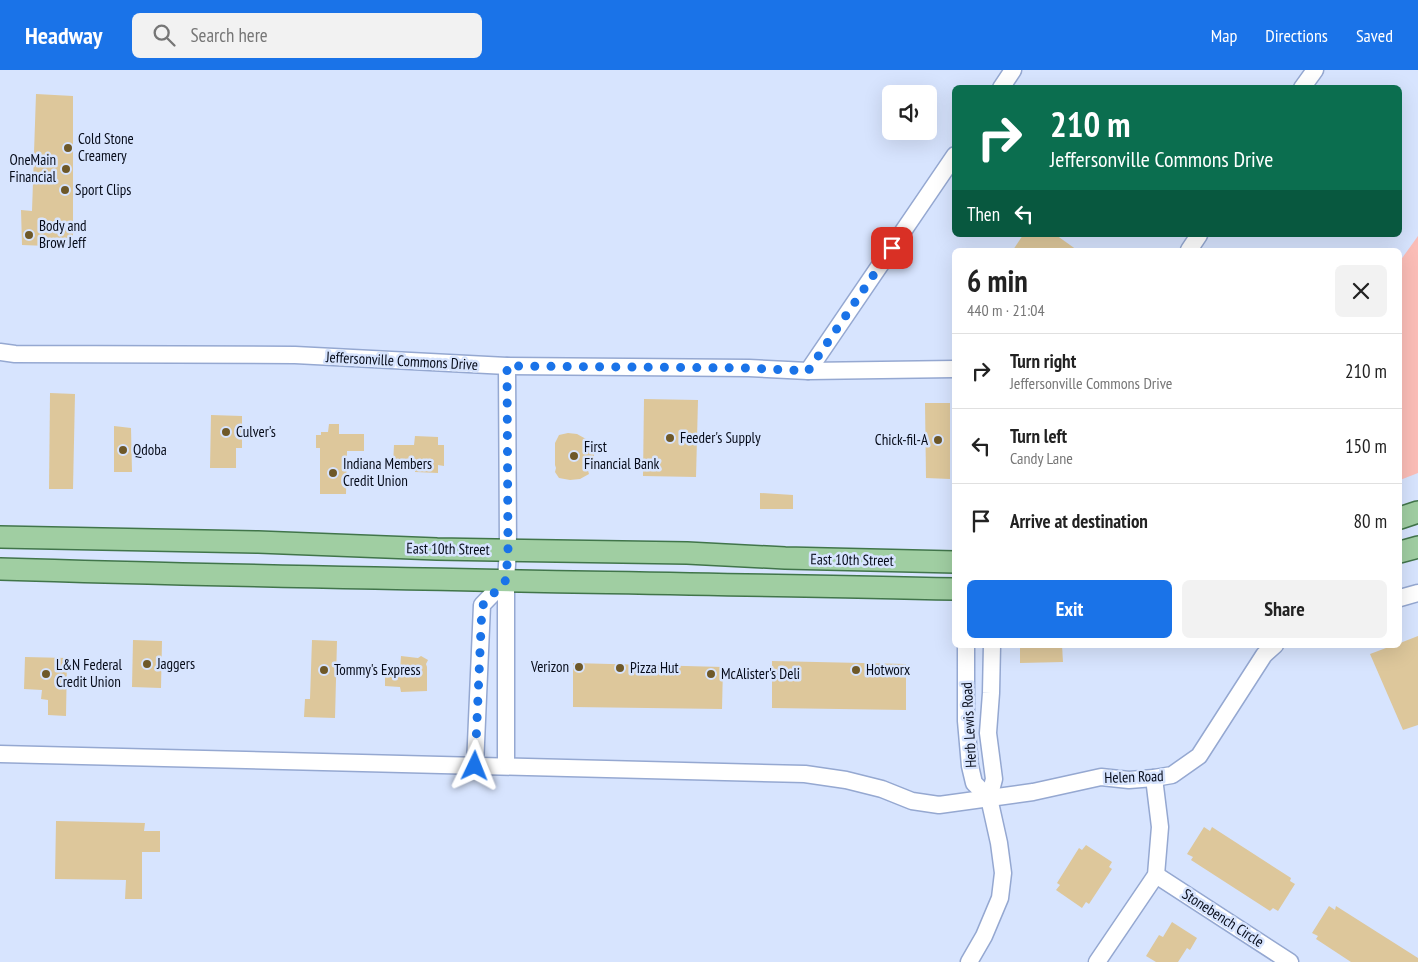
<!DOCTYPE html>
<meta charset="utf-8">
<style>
body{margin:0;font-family:"PT Sans Narrow",sans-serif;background:#f2f2f2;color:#222;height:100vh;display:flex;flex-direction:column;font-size:19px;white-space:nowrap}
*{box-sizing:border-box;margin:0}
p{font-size:16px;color:#767676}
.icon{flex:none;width:28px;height:28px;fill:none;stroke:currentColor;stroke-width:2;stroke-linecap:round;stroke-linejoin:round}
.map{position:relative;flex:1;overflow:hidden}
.side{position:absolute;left:952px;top:178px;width:450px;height:400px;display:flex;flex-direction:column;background:#fff;border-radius:8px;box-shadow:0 5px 20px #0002}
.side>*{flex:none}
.guide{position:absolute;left:952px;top:15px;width:450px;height:152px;border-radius:8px;box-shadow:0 5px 20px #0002;background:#0b6e4f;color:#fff;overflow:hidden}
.buttons{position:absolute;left:882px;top:15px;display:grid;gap:10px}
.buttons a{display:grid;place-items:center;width:55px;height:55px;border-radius:8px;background:#fff;box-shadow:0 5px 20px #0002;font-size:25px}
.pin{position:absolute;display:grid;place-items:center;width:42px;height:42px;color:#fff;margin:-21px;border-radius:10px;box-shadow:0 2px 8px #0006}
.me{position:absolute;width:55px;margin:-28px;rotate:2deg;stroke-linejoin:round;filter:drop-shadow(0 0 4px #0008)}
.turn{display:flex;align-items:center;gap:18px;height:105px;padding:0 15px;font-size:22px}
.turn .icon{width:65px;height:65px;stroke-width:2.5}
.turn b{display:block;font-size:35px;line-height:42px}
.then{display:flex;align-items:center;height:48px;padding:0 15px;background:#0003;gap:10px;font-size:19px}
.round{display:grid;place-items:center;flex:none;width:52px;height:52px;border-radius:8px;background:#f2f2f2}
.overview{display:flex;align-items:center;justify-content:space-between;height:85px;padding:0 15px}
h1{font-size:30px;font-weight:700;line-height:38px}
.cta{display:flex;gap:10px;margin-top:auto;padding:10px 15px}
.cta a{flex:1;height:58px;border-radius:8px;background:#1a73e8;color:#fff;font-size:20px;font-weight:700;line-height:58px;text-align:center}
.cta a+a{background:#f2f2f2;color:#222}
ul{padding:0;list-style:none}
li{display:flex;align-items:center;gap:15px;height:75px;padding:0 15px;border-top:1px solid #e0e0e0}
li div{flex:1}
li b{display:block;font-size:19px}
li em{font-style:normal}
header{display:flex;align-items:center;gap:30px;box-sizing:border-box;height:70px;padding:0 25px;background:#1a73e8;color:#fff}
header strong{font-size:24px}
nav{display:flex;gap:28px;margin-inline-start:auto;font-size:18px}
.search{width:350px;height:45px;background:#f2f2f2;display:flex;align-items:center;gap:12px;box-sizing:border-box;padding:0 18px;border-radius:8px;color:#767676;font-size:19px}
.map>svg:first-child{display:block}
.green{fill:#fbbdb7}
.building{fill:#ddc79b}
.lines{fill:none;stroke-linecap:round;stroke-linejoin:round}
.minor-casing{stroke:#95a8d1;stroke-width:19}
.major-casing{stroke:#41754a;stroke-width:24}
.minor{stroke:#fff;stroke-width:16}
.major{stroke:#a0cea2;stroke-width:21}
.route{stroke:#1a73e8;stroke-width:9;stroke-dasharray:0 16.2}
.poi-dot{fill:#6e5828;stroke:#d7e4fe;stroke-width:2}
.labels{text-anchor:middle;stroke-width:5;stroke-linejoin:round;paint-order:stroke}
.poi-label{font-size:15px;fill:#060b19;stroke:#d7e4fe;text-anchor:start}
.street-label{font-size:15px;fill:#060b19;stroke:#d7e4fe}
</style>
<header>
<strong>Headway</strong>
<div class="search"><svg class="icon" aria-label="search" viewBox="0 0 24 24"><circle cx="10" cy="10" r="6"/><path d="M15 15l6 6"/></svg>Search here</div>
<nav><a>Map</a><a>Directions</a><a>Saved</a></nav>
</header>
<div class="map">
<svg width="1418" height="892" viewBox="0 0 1418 892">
<rect width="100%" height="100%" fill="#d7e4fe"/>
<polygon class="green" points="1418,166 1418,403 1400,410 1400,191"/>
<g class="building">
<polygon points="36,24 73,26 73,177 22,175 21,140 32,141"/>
<polygon points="1023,165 1056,165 1077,180 1013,180"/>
<polygon points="50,323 75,324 73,419 49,419"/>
<polygon points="644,329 698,330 696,407 643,406"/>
<polygon points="925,333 950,333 950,409 926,408"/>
<polygon points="211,345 242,346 242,378 236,378 236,398 210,398"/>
<polygon points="329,354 339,354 339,364 364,364 364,381 347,381 346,424 320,424 320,378 316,378 316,365 321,365 321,362 328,362"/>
<polygon points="114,356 131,358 132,402 114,402"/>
<polygon points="568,363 577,364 586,369 594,378 594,398 587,397 589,404 580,409 570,410 559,408 555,402 556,398 555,395 555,373 559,365"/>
<polygon points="415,366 438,367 438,375 444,375 444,396 438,395 438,403 415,402 415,395 393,394 394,375 414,375"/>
<polygon points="760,423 793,425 793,439 760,439"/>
<polygon points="1418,566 1418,655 1403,660 1370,584 1394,575 1400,575 1400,573"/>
<polygon points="133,570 162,571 161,618 132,617"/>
<polygon points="312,570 337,571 335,648 304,647 305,629 310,629"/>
<polygon points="1020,575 1062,575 1063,592 1020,593"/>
<polygon points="401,586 418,588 421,586 428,590 426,594 427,597 427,621 401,622 400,617 385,616 385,602 400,601"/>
<polygon points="25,587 67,588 66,646 48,645 48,630 41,629 42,620 24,619"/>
<polygon points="772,591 906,594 906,640 772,638"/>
<polygon points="573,593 723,597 722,639 573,637"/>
<polygon points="56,751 145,753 144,761 160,761 160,782 142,782 142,829 125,829 126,810 55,809"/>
<polygon points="1204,757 1210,761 1212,757 1291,808 1290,811 1295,814 1278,841 1273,838 1270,841 1191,790 1193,787 1187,784"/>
<polygon points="1086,775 1112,792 1109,797 1112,799 1089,834 1086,832 1082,838 1056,820 1060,815 1057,813 1079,778 1082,780"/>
<polygon points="1329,836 1335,840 1336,836 1418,888 1418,892 1351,892 1316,869 1318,866 1312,863"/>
<polygon points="1172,852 1197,868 1190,880 1187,878 1178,892 1156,892 1146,886 1159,865 1163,867"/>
</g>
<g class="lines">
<g class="minor-casing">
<g id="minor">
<polyline points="1001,18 1013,0"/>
<polyline points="1302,18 1315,0"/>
<polyline points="1189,180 1199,165"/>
<polyline points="0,282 15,284 295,285 507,296 749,298 808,301 955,299"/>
<polyline points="808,301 955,85"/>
<polyline points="1400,528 1418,523"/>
<polyline points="966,575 966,651 970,696 974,713 989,728"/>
<polyline points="0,684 805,704 846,710 882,719 912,731 939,735 1033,722 1101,707 1129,710 1154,708 1172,705 1199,686 1264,585 1275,575"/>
<polyline points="475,696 482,535 506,510"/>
<polyline points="506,696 506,510 508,480 507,296"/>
<polyline points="1156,805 1290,892"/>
<polyline points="969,892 984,866 1000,828 1003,803 999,773 989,728 994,709 988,663 991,623 992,575"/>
<polyline points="1097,892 1156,805 1160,757 1154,708"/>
</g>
</g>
<g class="major-casing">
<g id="major">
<polyline points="1400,448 1418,442"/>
<polyline points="0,467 258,472 437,479 687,483 785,488 955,492"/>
<polyline points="1400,482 1418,477"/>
<path d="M0,499C318,509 637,512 955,519"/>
</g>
</g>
<use href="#minor" class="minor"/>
<use href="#major" class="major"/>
</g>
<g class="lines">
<polyline class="route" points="475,696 482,536 506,510 508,480 507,296 749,298 808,301 892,178"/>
</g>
<g class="poi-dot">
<circle cx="68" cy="78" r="5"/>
<circle cx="66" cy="99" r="5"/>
<circle cx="65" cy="120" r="5"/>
<circle cx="29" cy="165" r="5"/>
<circle cx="226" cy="362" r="5"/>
<circle cx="670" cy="368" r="5"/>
<circle cx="938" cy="370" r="5"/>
<circle cx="123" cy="380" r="5"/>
<circle cx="574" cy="386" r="5"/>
<circle cx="333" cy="403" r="5"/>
<circle cx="147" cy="594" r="5"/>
<circle cx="579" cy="597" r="5"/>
<circle cx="620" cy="598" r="5"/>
<circle cx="324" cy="600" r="5"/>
<circle cx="856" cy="600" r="5"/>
<circle cx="46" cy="604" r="5"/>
<circle cx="711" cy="604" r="5"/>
</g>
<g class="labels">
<g class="poi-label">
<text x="78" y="74">Cold Stone<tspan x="78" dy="17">Creamery</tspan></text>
<text x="56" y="95" text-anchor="end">OneMain<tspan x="56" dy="17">Financial</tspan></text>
<text x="75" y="125">Sport Clips</text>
<text x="39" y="161">Body and<tspan x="39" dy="17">Brow Jeff</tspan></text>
<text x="236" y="367">Culver's</text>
<text x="680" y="373">Feeder's Supply</text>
<text x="928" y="375" text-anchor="end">Chick-fil-A</text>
<text x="584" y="382">First<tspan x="584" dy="17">Financial Bank</tspan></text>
<text x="133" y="385">Qdoba</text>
<text x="343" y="399">Indiana Members<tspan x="343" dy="17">Credit Union</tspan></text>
<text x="157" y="599">Jaggers</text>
<text x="56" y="600">L&amp;N Federal<tspan x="56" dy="17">Credit Union</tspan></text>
<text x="569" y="602" text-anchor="end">Verizon</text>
<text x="630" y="603">Pizza Hut</text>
<text x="334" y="605">Tommy's Express</text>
<text x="866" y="605">Hotworx</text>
<text x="721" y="609">McAlister's Deli</text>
</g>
<g class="street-label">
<text transform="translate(402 291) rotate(3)" y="5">Jeffersonville Commons Drive</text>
<text transform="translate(448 479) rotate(1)" y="5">East 10th Street</text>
<text transform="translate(852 490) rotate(1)" y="5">East 10th Street</text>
<text transform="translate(969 655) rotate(-93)" y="5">Herb Lewis Road</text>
<text transform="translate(1134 707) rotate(-2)" y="5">Helen Road</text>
<text transform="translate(1223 848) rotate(33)" y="5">Stonebench Circle</text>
</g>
</g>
</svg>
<div class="buttons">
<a><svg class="icon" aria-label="sound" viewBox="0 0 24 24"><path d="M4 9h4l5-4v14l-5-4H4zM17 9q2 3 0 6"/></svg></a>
</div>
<div class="pin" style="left:892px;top:178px;background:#d93025"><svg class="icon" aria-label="arrive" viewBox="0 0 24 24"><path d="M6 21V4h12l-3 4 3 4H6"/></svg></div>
<svg class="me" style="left:475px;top:696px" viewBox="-20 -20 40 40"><path d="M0-17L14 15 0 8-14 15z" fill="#1a73e8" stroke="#fff" stroke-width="4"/></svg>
<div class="guide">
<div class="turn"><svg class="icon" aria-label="right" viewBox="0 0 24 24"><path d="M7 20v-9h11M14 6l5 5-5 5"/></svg><div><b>210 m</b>Jeffersonville Commons Drive</div></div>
<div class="then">Then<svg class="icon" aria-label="left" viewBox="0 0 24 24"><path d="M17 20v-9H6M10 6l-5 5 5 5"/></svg></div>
</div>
<section class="side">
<div class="overview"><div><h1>6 min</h1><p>440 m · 21:04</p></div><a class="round"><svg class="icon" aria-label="close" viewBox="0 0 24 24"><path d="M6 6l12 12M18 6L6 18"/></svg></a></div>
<ul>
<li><svg class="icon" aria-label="right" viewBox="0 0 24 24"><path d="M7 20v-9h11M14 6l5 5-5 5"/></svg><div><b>Turn right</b><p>Jeffersonville Commons Drive</p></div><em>210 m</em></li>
<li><svg class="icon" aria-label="left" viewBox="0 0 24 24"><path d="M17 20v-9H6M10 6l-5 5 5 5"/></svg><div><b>Turn left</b><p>Candy Lane</p></div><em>150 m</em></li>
<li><svg class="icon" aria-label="arrive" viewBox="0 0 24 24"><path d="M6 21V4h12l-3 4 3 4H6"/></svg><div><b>Arrive at destination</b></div><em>80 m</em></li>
</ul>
<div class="cta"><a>Exit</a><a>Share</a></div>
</section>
</div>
